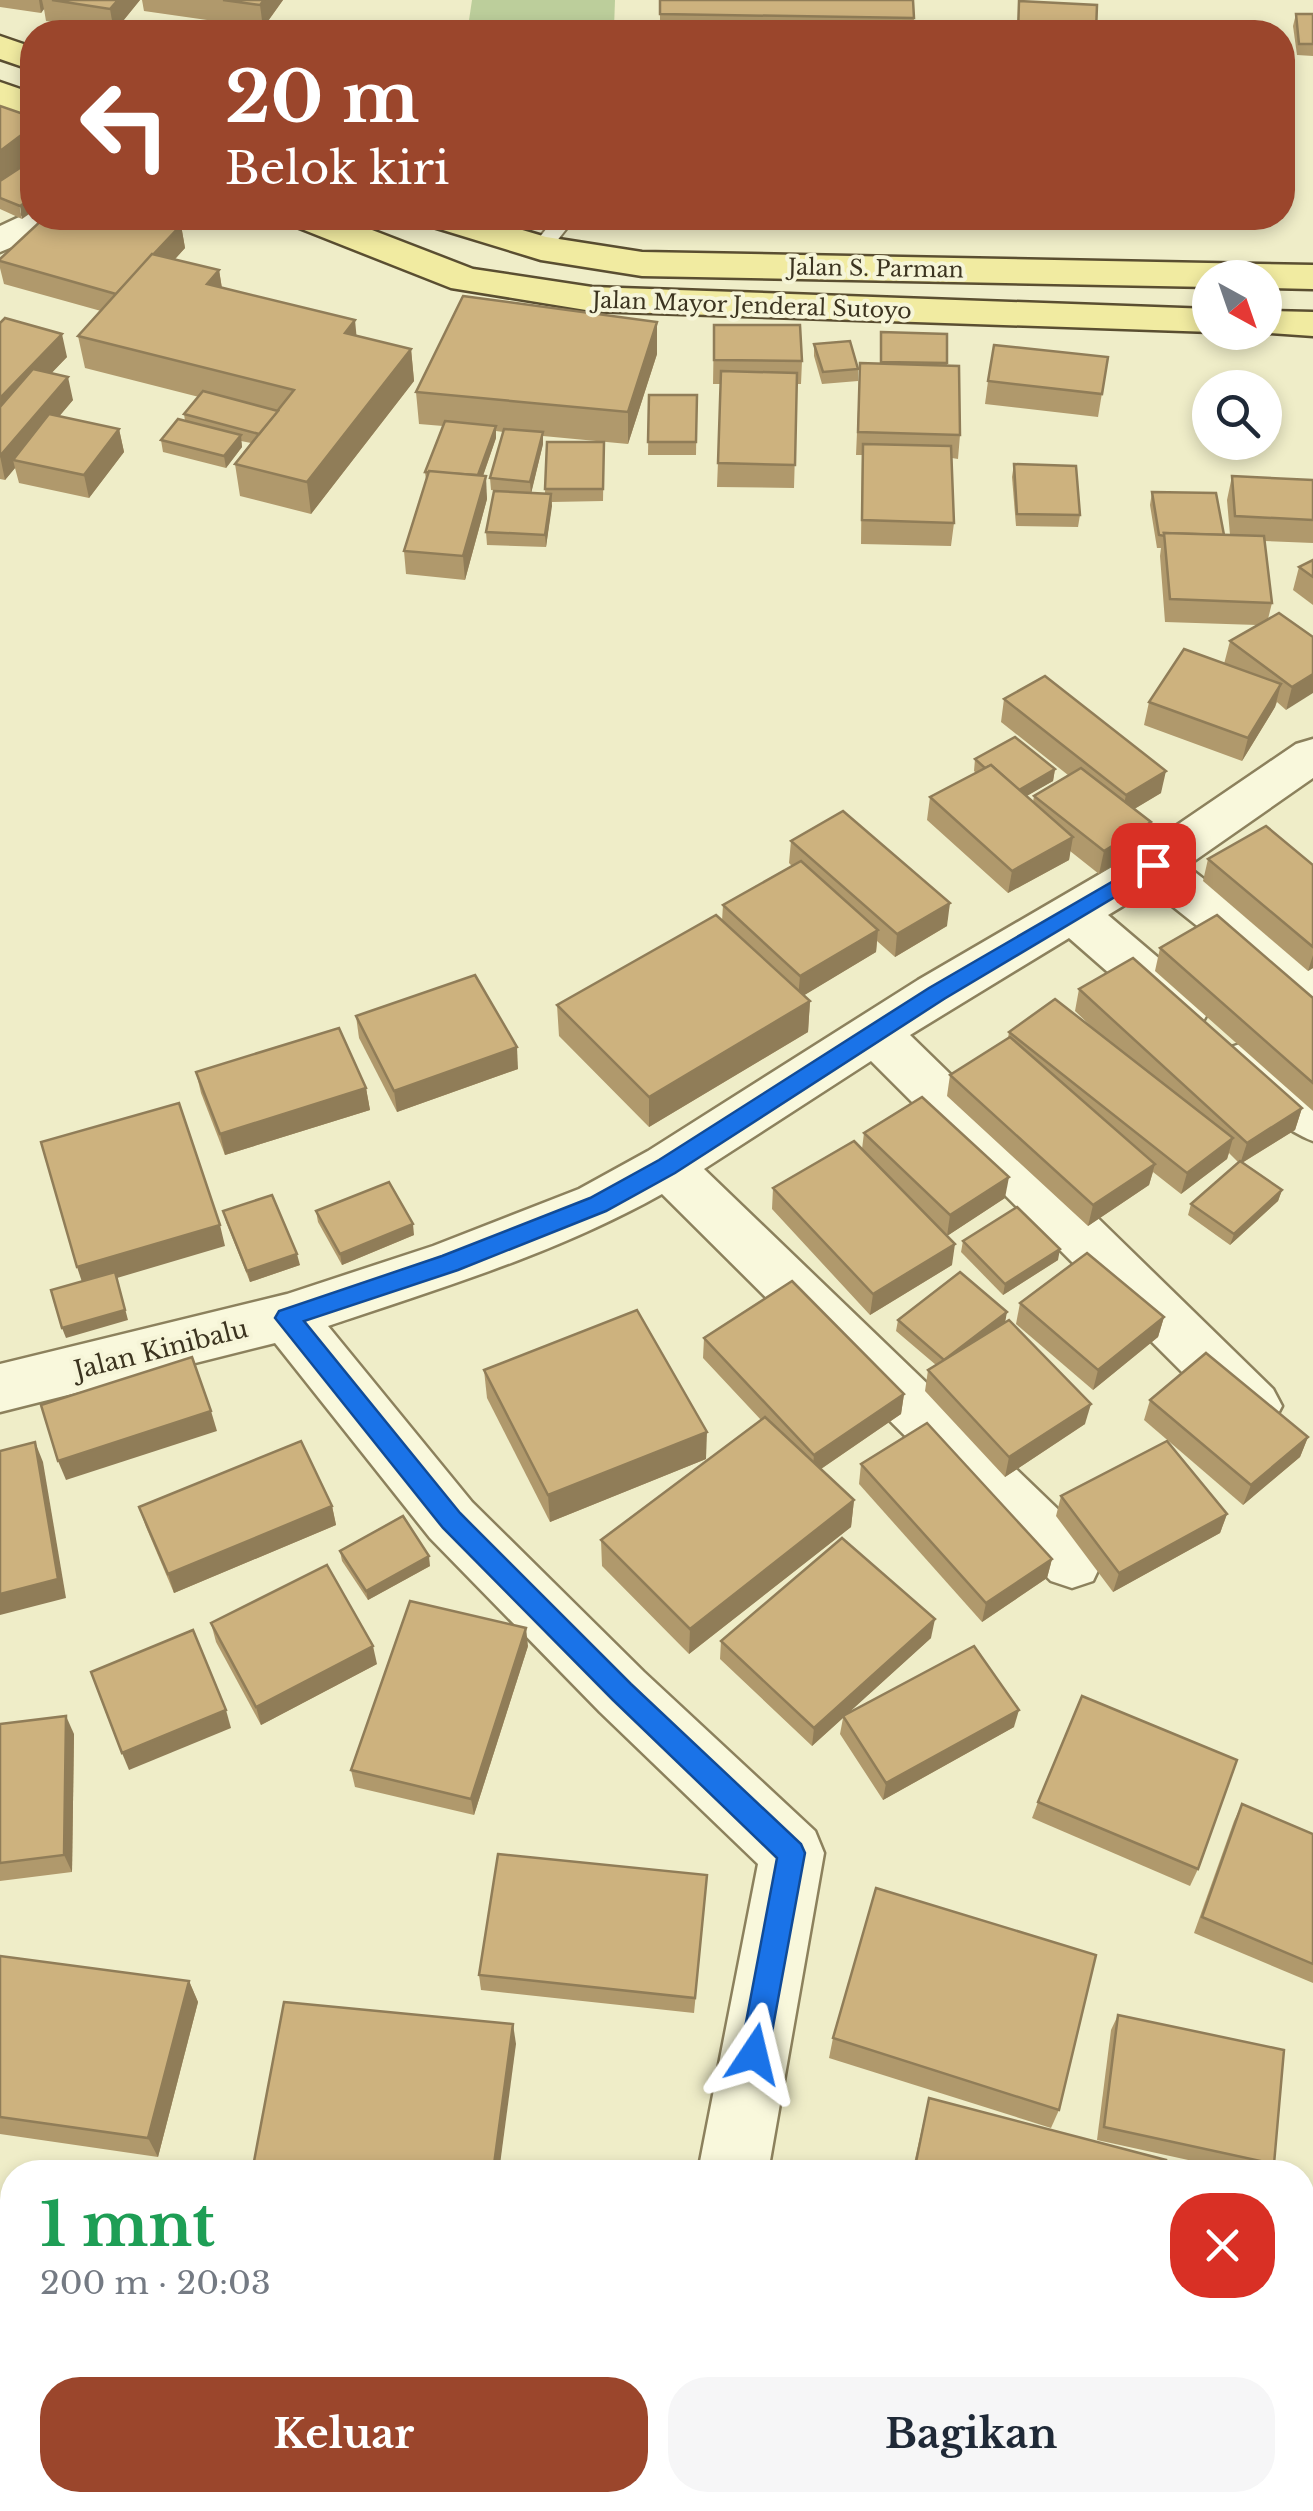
<!DOCTYPE html>
<html lang="id">
<meta charset="utf-8">
<style>
body{margin:0;font-family:"Libre Baskerville",serif;background:#f6f6f7;color:#1f2937;height:100vh;display:flex;flex-direction:column;font-size:38px;white-space:nowrap}
*{box-sizing:border-box;margin:0}
p{font-size:32px;color:#747a83}
.icon{flex:none;width:55px;height:55px;fill:none;stroke:currentColor;stroke-width:2;stroke-linecap:round;stroke-linejoin:round}
.map{position:relative;flex:1;overflow:hidden}
.drawer{position:absolute;left:0px;top:2160px;width:1315px;height:352px;display:flex;flex-direction:column;background:#fff;border-radius:40px 40px 0 0;box-shadow:0 5px 15px #0003}
.drawer>*{flex:none}
.guide{position:absolute;left:20px;top:20px;width:1275px;height:210px;border-radius:40px;box-shadow:0 5px 15px #0003;background:#9b462c;color:#fff;overflow:hidden}
.needle{width:65px;rotate:140deg}
.fabs{position:absolute;left:1192px;top:260px;display:grid;gap:20px}
.fabs a{display:grid;place-items:center;width:90px;height:90px;border-radius:50%;background:#fff;box-shadow:0 5px 15px #0003;font-size:50px}
.pin{position:absolute;display:grid;place-items:center;width:85px;height:85px;color:#fff;margin:-42px;border-radius:20px;box-shadow:0 5px 15px #0006}
.me{position:absolute;width:110px;margin:-55px;rotate:10deg;stroke-linejoin:round;filter:drop-shadow(0 0 8px #0008)}
.turn{display:flex;align-items:center;gap:35px;height:210px;padding:0 40px;font-size:45px}
.turn .icon{width:130px;height:130px;stroke-width:2.5}
.turn b{display:block;font-size:70px;line-height:85px}
.round{display:grid;place-items:center;flex:none;width:105px;height:105px;border-radius:40px;background:#f6f6f7}
.headline{display:flex;align-items:center;justify-content:space-between;height:170px;padding:0 40px}
h1{font-size:60px;font-weight:700;line-height:75px;color:#1e9e55}
.primary-button{display:flex;gap:20px;margin-top:auto;padding:20px 40px}
.primary-button a{flex:1;height:115px;border-radius:40px;background:#9b462c;color:#fff;font-size:40px;font-weight:700;line-height:115px;text-align:center}
.primary-button a+a{background:#f6f6f7;color:#1f2937}
.map>svg:first-child{display:block}
.green{fill:#bcce9b}
.lines{fill:none;stroke-linecap:round;stroke-linejoin:round}
.service-casing{stroke:#8c815d;stroke-width:4}
.minor-casing{stroke:#8c815d;stroke-width:5}
.primary-casing{stroke:#5a4e31;stroke-width:5}
.service{fill:#f9f8dc;fill-rule:evenodd}
.minor{fill:#f9f8dc;fill-rule:evenodd}
.primary{fill:#f1eba1;fill-rule:evenodd}
.wall{fill:#b0996c}
.shaded-wall{fill:#907d58}
.building{fill:#cdb27e;stroke:#907d58;stroke-width:2.5}
.route{fill:#1a73e8;stroke:#114b97;stroke-width:2.5}
.labels{text-anchor:middle;stroke-width:8;stroke-linejoin:round;paint-order:stroke}
.far-street-label{font-size:22px;fill:#3c3420;stroke:#f6f5d8}
.street-label{font-size:25px;fill:#3c3420;stroke:#f6f5d8}
</style>
<div class="map">
<svg width="1313" height="2511" viewBox="0 0 1313 2511">
<rect width="100%" height="100%" fill="#efedc8"/>
<polygon class="green" points="472,0 615,0 614,28 468,27"/>
<g class="lines">
<g class="service-casing">
<polygon id="service" points="555,218 575,218 548,252 534,252 531,248"/>
</g>
<g class="minor-casing">
<g id="minor">
<polygon points="32,211 32,218 68,218 63,226 0,252 0,226"/>
<path d="M1313,739V778L1187,866L1313,964V1010L1295,1004L1151,889L1108,915L1202,995L1210,1009L1202,1023L1184,1028L1166,1023L1069,938L910,1035L1273,1389L1282,1406L1273,1423L1253,1430L1233,1423L871,1061L704,1169L1093,1543L1102,1562L1093,1581L1072,1588L1051,1581L662,1194C557,1253 441,1288 328,1326L472,1502L644,1672L815,1831L824,1853L768,2172H698L758,1864L600,1712L430,1538L275,1343L0,1412V1364L287,1294L433,1246L579,1189L648,1151L918,980L1136,853L1296,744Z"/>
<path d="M1246,1042L1264,1048L1313,1090V1141C1284,1131 1235,1089 1220,1062L1228,1048Z"/>
<polygon points="639,2500 713,2500 712,2511 636,2511"/>
</g>
</g>
<g class="primary-casing">
<g id="primary">
<polygon points="0,36 32,47 32,70 0,59"/>
<polygon points="0,82 32,93 32,116 0,106"/>
<polygon points="289,218 341,218 473,269 592,287 1210,309 1212,332 592,311 451,288 294,226"/>
<polygon points="425,218 482,218 546,237 642,252 1313,265 1313,289 1265,288 1265,278 1210,278 1210,287 642,276 541,260 430,226"/>
<polygon points="1265,311 1313,312 1313,336 1255,332 1265,332"/>
</g>
</g>
<use href="#service" class="service"/>
<use href="#minor" class="minor"/>
<use href="#primary" class="primary"/>
</g>
<g class="wall">
<polygon points="0,0 140,0 114,32 46,21 44,9 41,13 0,7"/>
<polygon points="142,0 283,0 263,28 144,11"/>
<polygon points="660,14 914,18 913,32 660,32"/>
<polygon points="1296,14 1313,14 1313,56 1297,55 1293,26"/>
<polygon points="0,106 22,219 0,209"/>
<polygon points="181,225 185,248 174,260 219,270 222,288 357,336 411,349 414,381 311,514 240,496 235,464 251,443 241,441 242,447 226,468 163,452 161,440 185,421 184,414 199,397 85,368 78,336 101,311 4,284 0,268 0,259"/>
<polygon points="0,323 67,357 51,373 73,400 59,416 119,429 124,452 89,498 19,483 15,468 5,480 0,479"/>
<polygon points="714,325 802,361 801,384 797,384 794,488 717,487 721,384 713,384"/>
<polygon points="881,332 947,334 947,366 960,435 958,459 952,458 954,523 951,546 861,544 862,455 856,455 860,363 880,364"/>
<polygon points="814,344 858,369 858,381 822,384 814,356"/>
<polygon points="657,354 628,444 543,436 543,444 531,493 545,493 547,442 604,442 603,501 552,502 546,547 487,545 486,532 509,492 491,490 490,478 503,432 496,431 496,438 483,476 487,499 465,580 406,574 404,551 426,480 425,472 443,426 419,424 416,392"/>
<polygon points="1108,357 1098,417 985,404 988,381"/>
<polygon points="649,395 697,395 696,455 648,455"/>
<polygon points="1014,464 1080,515 1078,527 1016,526 1012,477"/>
<polygon points="1232,476 1313,480 1313,543 1264,541 1272,603 1268,619 1313,637 1286,710 1277,702 1275,707 1242,761 1144,725 1149,702 1224,664 1230,641 1257,625 1165,622 1160,556 1161,548 1157,548 1150,505 1152,492 1224,535 1230,535 1227,500"/>
<polygon points="1313,560 1313,605 1293,590 1299,567"/>
<polygon points="1004,699 1161,793 1134,809 1151,822 1146,845 1099,874 1070,851 1069,860 1008,893 927,820 930,797 976,773 974,771 975,759 1055,769 1053,781 1026,796 1033,802 1034,796 1068,775 1001,722"/>
<polygon points="791,841 947,926 895,957 877,941 876,952 804,995 810,1001 808,1032 649,1127 559,1036 557,1005 722,921 723,905 792,866 789,863"/>
<polygon points="1208,859 1313,865 1313,968 1308,971 1203,881"/>
<polygon points="1160,948 1313,998 1313,1111 1155,971"/>
<polygon points="1079,989 1302,1108 1295,1130 1242,1163 1282,1190 1278,1201 1230,1245 1188,1215 1191,1204 1238,1162 1229,1153 1227,1159 1181,1194 1153,1172 1149,1185 1088,1226 947,1096 950,1075 1008,1038 1009,1032 1098,1033 1075,1011"/>
<polygon points="356,1016 518,1069 397,1112 359,1038"/>
<polygon points="196,1072 366,1088 370,1110 225,1155 201,1093"/>
<polygon points="864,1133 1005,1198 947,1236 952,1265 870,1315 772,1209 773,1188 862,1149"/>
<polygon points="223,1211 300,1265 250,1282 226,1222"/>
<polygon points="316,1211 414,1235 342,1265 318,1222"/>
<polygon points="963,1241 1058,1260 1003,1295 961,1252"/>
<polygon points="1020,1303 1164,1317 1158,1337 1093,1390 1016,1324"/>
<polygon points="898,1320 1005,1322 1085,1424 1005,1477 925,1391 928,1370 936,1365 896,1331"/>
<polygon points="704,1338 904,1394 901,1414 821,1469 854,1500 851,1527 689,1654 602,1566 601,1540 761,1420 703,1358"/>
<polygon points="484,1370 706,1459 550,1522 487,1398"/>
<polygon points="1150,1400 1308,1437 1300,1457 1243,1505 1144,1420"/>
<polygon points="861,1464 1052,1559 1047,1578 982,1622 859,1484"/>
<polygon points="1061,1496 1227,1514 1220,1533 1113,1592 1056,1516"/>
<polygon points="332,1506 336,1525 174,1593 146,1527 139,1507"/>
<polygon points="340,1551 430,1566 368,1600 342,1561"/>
<polygon points="211,1623 377,1664 261,1725 216,1642"/>
<polygon points="931,1638 847,1714 1014,1727 883,1800 840,1734 843,1718 812,1746 720,1659 721,1641"/>
<polygon points="528,1646 474,1815 355,1787 351,1770"/>
<polygon points="0,1724 74,1734 72,1872 0,1881"/>
<polygon points="1038,1802 1198,1869 1190,1886 1032,1818"/>
<polygon points="1242,1804 1313,1834 1313,1983 1194,1933 1234,1821"/>
<polygon points="706,1891 694,2013 481,1990 479,1975"/>
<polygon points="0,1956 189,1981 198,2002 158,2157 0,2134"/>
<polygon points="1118,2015 1274,2164 1268,2172 1243,2172 1097,2140 1111,2030"/>
<polygon points="833,2038 1059,2110 1051,2128 829,2058"/>
<polygon points="929,2098 1164,2172 912,2172"/>
<polygon points="999,2500 1302,2500 1302,2511 1029,2511"/>
</g>
<g class="shaded-wall">
<polygon points="39,0 42,0 44,9 41,13"/>
<polygon points="118,0 140,0 114,32 110,9"/>
<polygon points="264,0 283,0 263,28 260,5"/>
<polygon points="32,127 32,164 0,188 0,151"/>
<polygon points="32,198 32,212 22,219 20,206"/>
<polygon points="181,225 185,248 123,317 119,294"/>
<polygon points="219,270 224,302 207,284"/>
<polygon points="355,320 358,352 345,333"/>
<polygon points="657,322 657,354 628,444 628,412"/>
<polygon points="62,334 67,357 0,427 0,398"/>
<polygon points="411,349 414,381 311,514 307,482"/>
<polygon points="68,377 73,400 21,462 13,460 15,468 5,480 0,456"/>
<polygon points="496,426 496,438 478,490 477,478"/>
<polygon points="119,429 124,452 89,498 84,475"/>
<polygon points="543,432 543,444 531,494 530,482"/>
<polygon points="241,435 242,447 226,468 224,456"/>
<polygon points="486,476 487,499 465,580 463,556"/>
<polygon points="551,494 552,506 546,547 545,535"/>
<polygon points="1313,674 1313,693 1286,710 1292,687"/>
<polygon points="1281,684 1275,707 1242,761 1248,738"/>
<polygon points="1055,769 1053,781 1013,804 1015,792"/>
<polygon points="1166,771 1161,793 1121,817 1126,795"/>
<polygon points="1151,822 1146,845 1099,874 1104,851"/>
<polygon points="1073,837 1069,860 1008,893 1012,871"/>
<polygon points="950,903 947,926 895,957 897,934"/>
<polygon points="878,930 876,952 798,999 800,976"/>
<polygon points="1313,955 1313,968 1308,971"/>
<polygon points="810,1001 808,1032 649,1127 649,1097"/>
<polygon points="517,1047 518,1069 397,1112 394,1091"/>
<polygon points="366,1088 370,1110 225,1155 220,1134"/>
<polygon points="1302,1108 1295,1130 1240,1164 1247,1143"/>
<polygon points="1233,1138 1227,1159 1181,1194 1187,1173"/>
<polygon points="1155,1164 1149,1185 1088,1226 1093,1205"/>
<polygon points="1009,1177 1005,1198 947,1236 950,1215"/>
<polygon points="1282,1190 1278,1201 1230,1245 1234,1234"/>
<polygon points="413,1224 414,1235 342,1265 340,1254"/>
<polygon points="220,1225 225,1246 117,1278 128,1320 66,1338 62,1328 84,1288 77,1267"/>
<polygon points="955,1244 952,1265 870,1315 873,1294"/>
<polygon points="1060,1249 1058,1260 1003,1295 1005,1284"/>
<polygon points="297,1254 300,1265 250,1282 247,1271"/>
<polygon points="1007,1312 1005,1323 944,1360"/>
<polygon points="1164,1317 1158,1337 1093,1390 1098,1370"/>
<polygon points="904,1394 901,1414 812,1475 814,1455"/>
<polygon points="1091,1404 1085,1424 1005,1477 1009,1457"/>
<polygon points="211,1411 217,1431 66,1480 58,1461"/>
<polygon points="707,1432 706,1459 550,1522 548,1495"/>
<polygon points="1308,1437 1300,1457 1243,1505 1251,1485"/>
<polygon points="35,1442 43,1462 66,1598 0,1615 0,1594"/>
<polygon points="854,1500 851,1527 689,1654 690,1629"/>
<polygon points="332,1506 336,1525 174,1593 168,1574"/>
<polygon points="1227,1514 1220,1533 1113,1592 1119,1573"/>
<polygon points="429,1556 430,1566 368,1600 366,1591"/>
<polygon points="1052,1559 1047,1578 982,1622 986,1603"/>
<polygon points="935,1619 931,1638 812,1746 814,1728"/>
<polygon points="526,1628 528,1646 474,1815 471,1799"/>
<polygon points="373,1646 377,1664 261,1725 256,1707"/>
<polygon points="226,1710 231,1728 129,1770 122,1753"/>
<polygon points="1019,1710 1014,1727 883,1800 886,1783"/>
<polygon points="66,1716 74,1734 72,1872 64,1855"/>
<polygon points="189,1981 198,2002 158,2157 148,2138"/>
<polygon points="513,2024 516,2044 499,2172 493,2172"/>
<polygon points="186,2500 196,2500 193,2511 184,2511"/>
<polygon points="397,2500 404,2500 401,2511 394,2511"/>
</g>
<g class="building">
<polygon points="52,0 118,0 110,9"/>
<polygon points="223,0 264,0 260,5"/>
<polygon points="660,0 913,0 914,18 660,14"/>
<polygon points="1019,1 1097,5 1096,32 1018,32"/>
<polygon points="1296,14 1313,14 1313,44 1299,44"/>
<polygon points="0,106 32,117 32,127 0,151"/>
<polygon points="32,160 32,198 20,206 0,198 0,181"/>
<polygon points="44,218 153,218 181,225 116,294 0,261 0,259"/>
<polygon points="152,254 219,270 207,284 355,320 345,333 411,349 307,482 235,464 294,390 78,336"/>
<polygon points="463,296 657,322 628,412 416,392"/>
<polygon points="5,318 62,334 0,398 0,323"/>
<polygon points="714,325 800,325 802,361 714,360"/>
<polygon points="881,332 947,334 947,363 881,362"/>
<polygon points="850,341 858,369 823,372 814,344"/>
<polygon points="994,345 1108,357 1102,394 988,381"/>
<polygon points="860,363 959,366 960,435 858,432"/>
<polygon points="33,369 68,377 0,456 0,407"/>
<polygon points="721,371 797,373 795,465 718,463"/>
<polygon points="203,391 278,411 259,434 184,414"/>
<polygon points="649,395 697,395 696,442 648,442"/>
<polygon points="49,414 119,429 84,475 13,460"/>
<polygon points="178,419 241,435 224,456 161,440"/>
<polygon points="445,421 496,426 478,475 425,472"/>
<polygon points="504,429 543,432 530,482 490,478"/>
<polygon points="547,442 604,442 603,489 545,489"/>
<polygon points="863,444 951,446 954,523 862,520"/>
<polygon points="1014,464 1076,466 1080,515 1017,514"/>
<polygon points="429,471 486,476 463,556 404,551"/>
<polygon points="1232,476 1313,480 1313,520 1235,516"/>
<polygon points="494,491 551,494 545,535 486,532"/>
<polygon points="1152,492 1216,493 1224,535 1164,533 1165,536 1159,535"/>
<polygon points="1164,533 1264,536 1272,603 1170,599"/>
<polygon points="1313,560 1313,577 1299,567"/>
<polygon points="1279,613 1313,637 1313,674 1292,687 1230,641"/>
<polygon points="1184,649 1281,684 1248,738 1149,702"/>
<polygon points="1045,676 1166,771 1126,795 1004,699"/>
<polygon points="1015,737 1055,769 1019,790 991,765 985,768 975,759"/>
<polygon points="991,765 1073,837 1012,871 930,797"/>
<polygon points="1081,768 1151,822 1104,851 1034,796"/>
<polygon points="843,811 950,903 897,934 791,841"/>
<polygon points="1266,826 1313,865 1313,947 1208,859"/>
<polygon points="801,861 878,930 800,976 723,905"/>
<polygon points="716,915 810,1001 649,1097 557,1005"/>
<polygon points="1217,915 1313,998 1313,1083 1160,948"/>
<polygon points="1133,958 1302,1108 1247,1143 1079,989"/>
<polygon points="475,975 517,1047 394,1091 356,1016"/>
<polygon points="1055,999 1233,1138 1187,1173 1009,1032"/>
<polygon points="339,1028 366,1088 220,1134 196,1072"/>
<polygon points="1010,1037 1155,1164 1093,1205 950,1075"/>
<polygon points="922,1097 1009,1177 950,1215 864,1133"/>
<polygon points="179,1103 220,1225 77,1267 41,1142"/>
<polygon points="854,1141 955,1244 873,1294 773,1188"/>
<polygon points="1240,1161 1282,1190 1234,1234 1191,1204"/>
<polygon points="389,1182 413,1224 340,1254 316,1211"/>
<polygon points="272,1195 297,1254 247,1271 223,1211"/>
<polygon points="1017,1207 1060,1249 1005,1284 963,1241"/>
<polygon points="1087,1253 1164,1317 1098,1370 1020,1303"/>
<polygon points="115,1272 125,1310 62,1328 51,1290"/>
<polygon points="960,1272 1007,1312 944,1360 898,1320"/>
<polygon points="792,1281 904,1394 814,1455 704,1338"/>
<polygon points="637,1310 707,1432 548,1495 484,1370"/>
<polygon points="1009,1320 1091,1404 1009,1457 928,1370"/>
<polygon points="1206,1353 1308,1437 1251,1485 1150,1400"/>
<polygon points="192,1357 211,1411 58,1461 41,1405"/>
<polygon points="765,1417 854,1500 690,1629 601,1540"/>
<polygon points="927,1423 1052,1559 986,1603 861,1464"/>
<polygon points="301,1441 332,1506 168,1574 139,1507"/>
<polygon points="1167,1441 1227,1514 1119,1573 1061,1496"/>
<polygon points="35,1442 58,1579 0,1594 0,1451"/>
<polygon points="403,1516 429,1556 366,1591 340,1551"/>
<polygon points="842,1538 935,1619 814,1728 721,1641"/>
<polygon points="327,1565 373,1646 256,1707 211,1623"/>
<polygon points="410,1601 526,1628 471,1799 351,1770"/>
<polygon points="193,1630 226,1710 122,1753 91,1672"/>
<polygon points="974,1646 1019,1710 886,1783 843,1716"/>
<polygon points="1082,1696 1237,1760 1198,1869 1038,1802"/>
<polygon points="66,1716 64,1855 0,1863 0,1724"/>
<polygon points="1242,1804 1313,1834 1313,1964 1202,1917"/>
<polygon points="498,1854 707,1875 695,1998 479,1975"/>
<polygon points="876,1888 1096,1955 1059,2110 833,2038"/>
<polygon points="0,1956 189,1981 148,2138 0,2117"/>
<polygon points="284,2002 513,2024 493,2172 252,2172"/>
<polygon points="1118,2015 1284,2050 1274,2164 1104,2127"/>
<polygon points="929,2098 1166,2160 1164,2172 914,2172"/>
<polygon points="1302,2398 1313,2402 1313,2443 1302,2511 1072,2511 1041,2500 1302,2500"/>
<polygon points="23,2500 186,2500 184,2511 20,2511"/>
<polygon points="249,2500 397,2500 394,2511 245,2511"/>
<polygon points="442,2500 536,2500 571,2511 438,2511"/>
<polygon points="751,2500 965,2500 996,2511 748,2511"/>
</g>
<polygon class="route" points="1153,858 1160,860 1160,870 944,999 675,1173 606,1211 458,1270 304,1321 460,1513 631,1684 801,1844 805,1853 768,2054 764,2064 754,2068 744,2064 740,2054 777,1858 613,1700 443,1528 275,1318 279,1311 442,1256 590,1198 659,1160 929,988"/>
<g class="labels">
<g class="far-street-label">
<text transform="translate(876 268) rotate(1)" y="8">Jalan S. Parman</text>
<text transform="translate(752 305) rotate(2)" y="8">Jalan Mayor Jenderal Sutoyo</text>
</g>
<g class="street-label">
<text transform="translate(161 1349) rotate(-14)" y="9">Jalan Kinibalu</text>
</g>
</g>
</svg>
<div class="fabs">
<a><svg class="needle" viewBox="-14 -14 28 28"><path d="M0-13l5 13h-10z" fill="#e53935"/><path d="M0 13l5-13h-10z" fill="#747a83"/></svg></a>
<a><svg class="icon" aria-label="search" viewBox="0 0 24 24"><circle cx="10" cy="10" r="6"/><path d="M15 15l6 6"/></svg></a>
</div>
<div class="pin" style="left:1153px;top:865px;background:#d93025"><svg class="icon" aria-label="arrive" viewBox="0 0 24 24"><path d="M6 21V4h12l-3 4 3 4H6"/></svg></div>
<svg class="me" style="left:754px;top:2054px" viewBox="-20 -20 40 40"><path d="M0-17L14 15 0 8-14 15z" fill="#1a73e8" stroke="#fff" stroke-width="4"/></svg>
<div class="guide">
<div class="turn"><svg class="icon" aria-label="left" viewBox="0 0 24 24"><path d="M17 20v-9H6M10 6l-5 5 5 5"/></svg><div><b>20 m</b>Belok kiri</div></div>
</div>
<section class="drawer">
<div class="headline"><div><h1>1 mnt</h1><p>200 m · 20:03</p></div><a class="round" style="background:#d93025;color:#fff"><svg class="icon" aria-label="close" viewBox="0 0 24 24"><path d="M6 6l12 12M18 6L6 18"/></svg></a></div>
<div class="primary-button"><a>Keluar</a><a>Bagikan</a></div>
</section>
</div>
